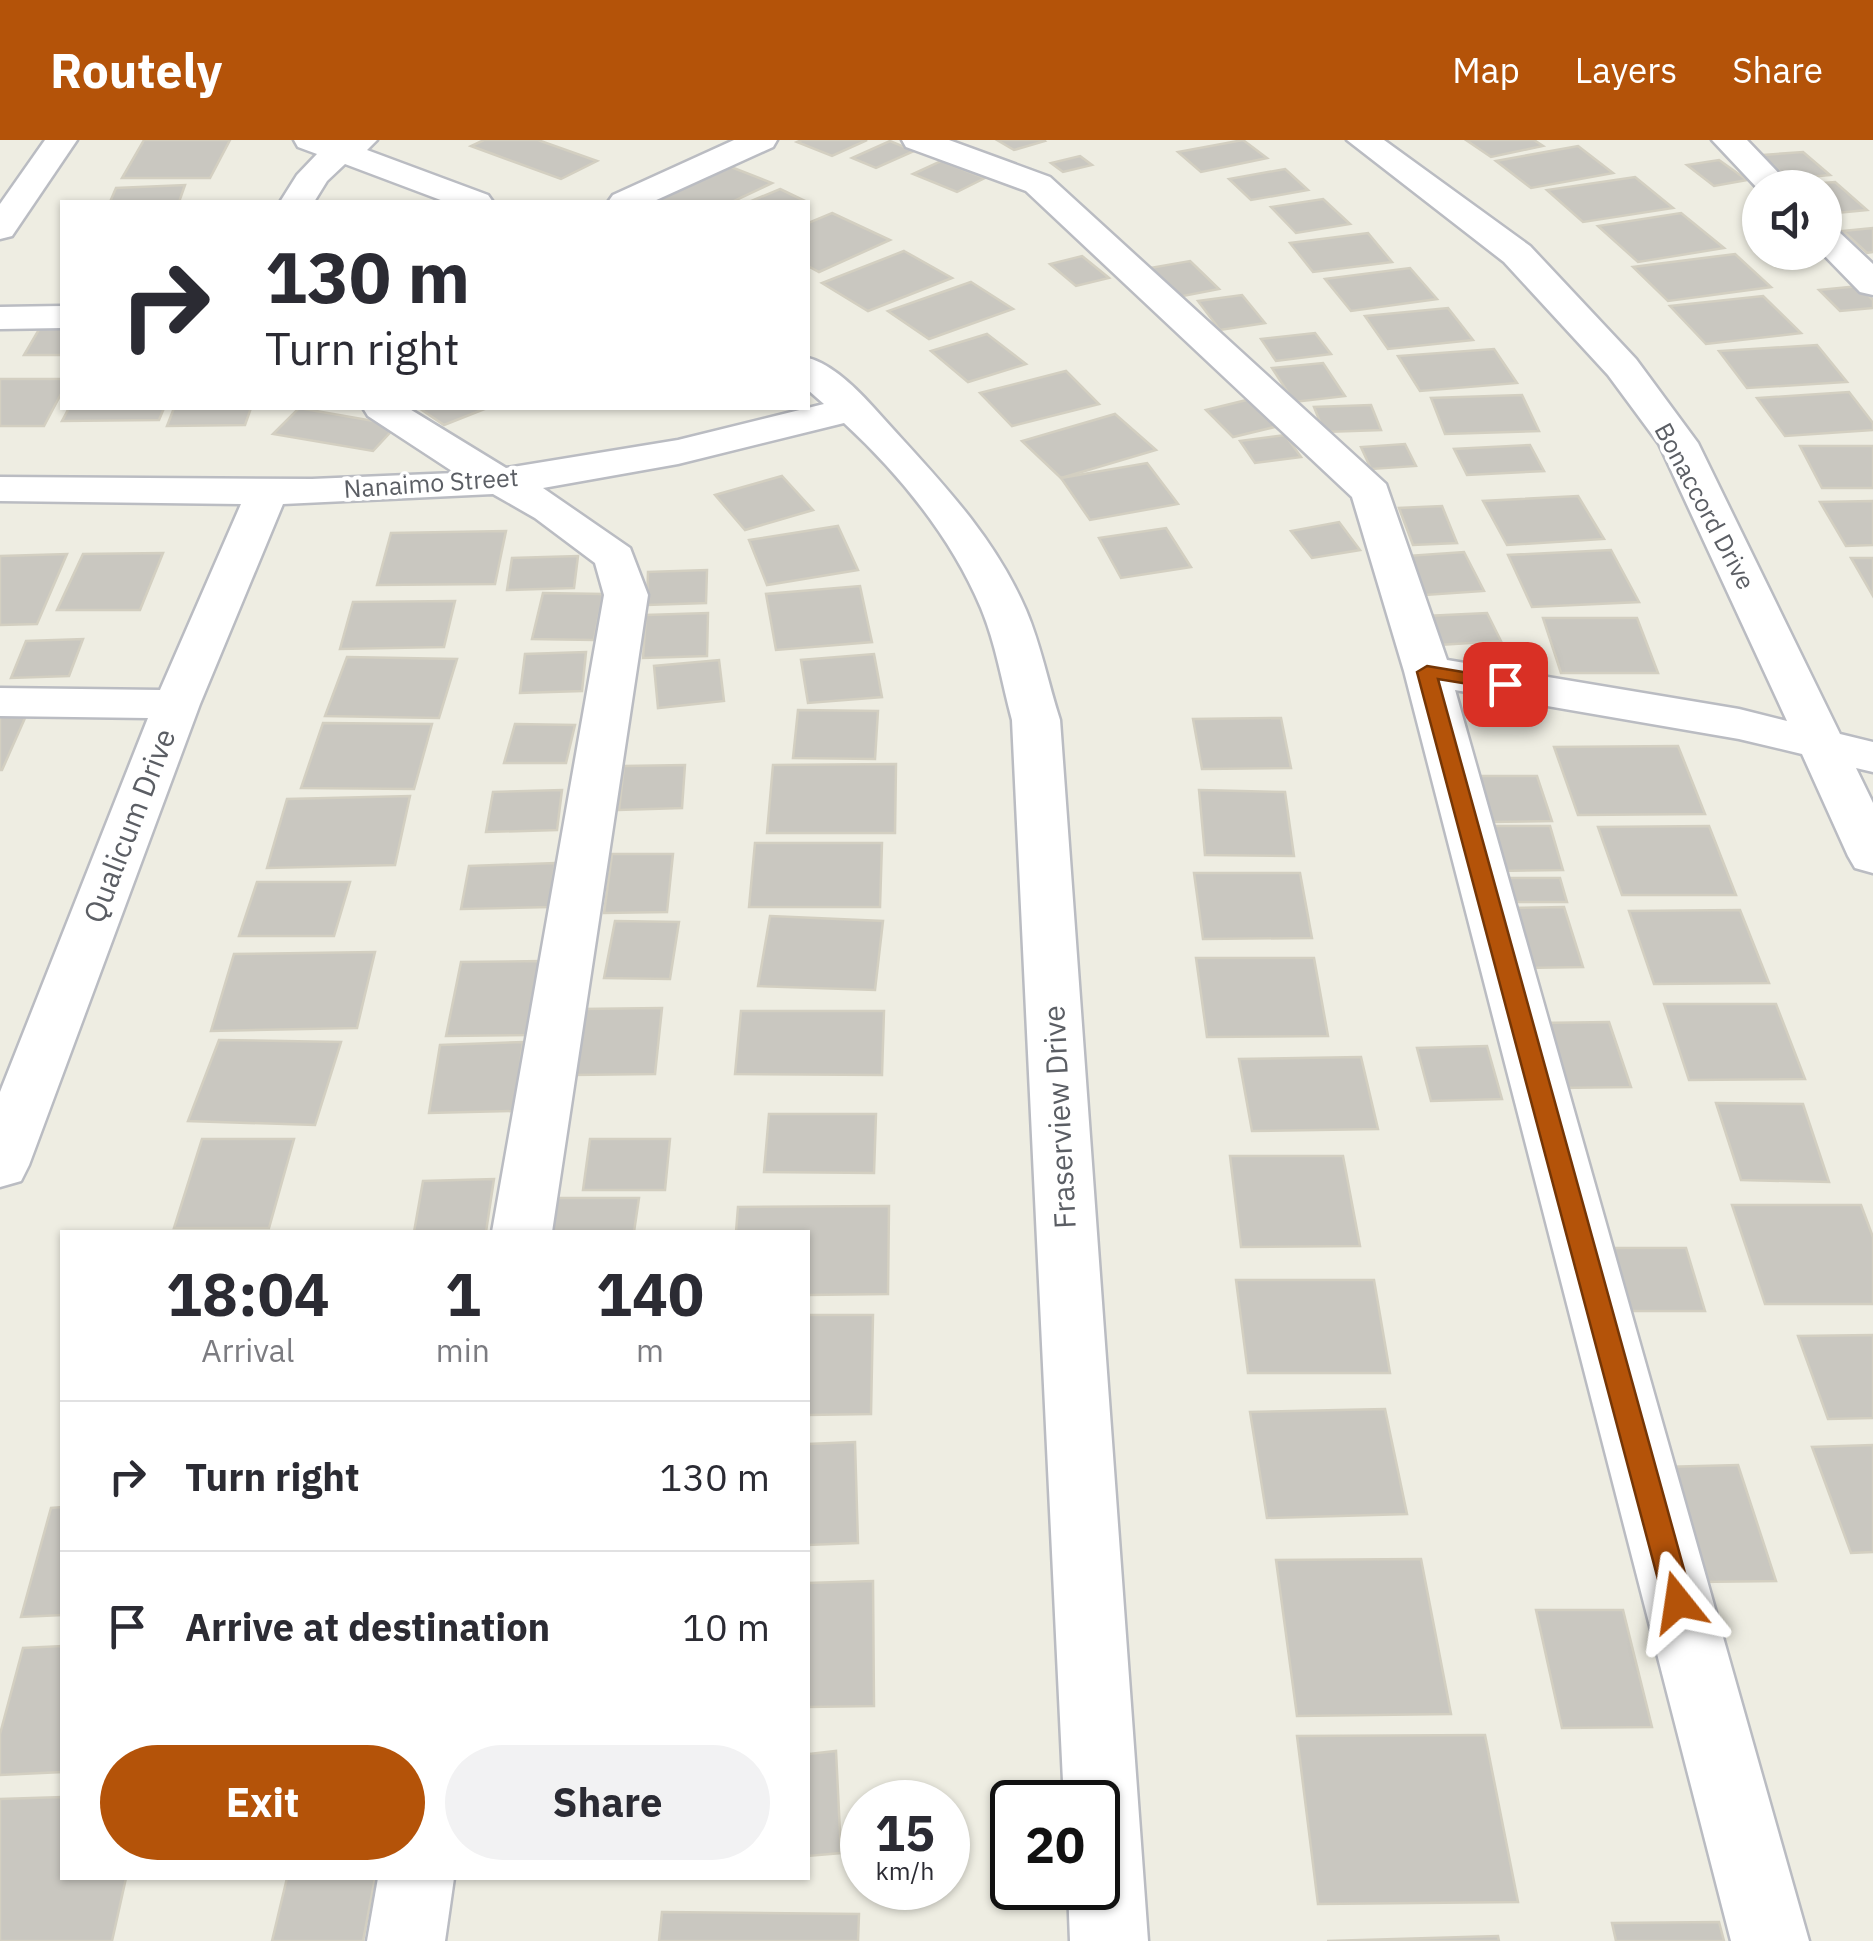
<!DOCTYPE html>
<style>
body{margin:0;font-family:"IBM Plex Sans",sans-serif;background:#f2f2f3;color:#2b2b33;height:100vh;display:flex;flex-direction:column;font-size:38px;white-space:nowrap}
*{box-sizing:border-box;margin:0}
p{font-size:32px;color:#7c7c81}
.icon{flex:none;width:55px;height:55px;fill:none;stroke:currentColor;stroke-width:2;stroke-linecap:round;stroke-linejoin:round}
.map{position:relative;flex:1;overflow:hidden}
.side{position:absolute;left:60px;top:1090px;width:750px;height:650px;display:flex;flex-direction:column;background:#fff;border-radius:0px;box-shadow:0 2px 8px #0004}
.side>*{flex:none}
.top-card{position:absolute;left:60px;top:60px;width:750px;height:210px;border-radius:0px;box-shadow:0 2px 8px #0004;background:#fff;color:#2b2b33;overflow:hidden}
.controls{position:absolute;left:1742px;top:30px;display:grid;gap:20px}
.controls a{display:grid;place-items:center;width:100px;height:100px;border-radius:50%;background:#fff;box-shadow:0 2px 8px #0004;font-size:50px}
.speed{position:absolute;left:840px;top:1640px;display:flex;gap:20px;font-size:50px;font-weight:700;text-align:center}
.speed>*{display:grid;place-content:center;width:130px;height:130px;border-radius:50%;background:#fff;box-shadow:0 2px 8px #0004;line-height:1}
.speed small{font-size:25px;font-weight:400}
.speed .limit{border:5px solid #111;border-radius:15px;background:#fff;color:#111}
.pin{position:absolute;display:grid;place-items:center;width:85px;height:85px;color:#fff;margin:-42px;border-radius:20px;box-shadow:0 5px 15px #0006}
.me{position:absolute;width:110px;margin:-55px;rotate:345deg;stroke-linejoin:round;filter:drop-shadow(0 0 8px #0008)}
.turn{display:flex;align-items:center;gap:35px;height:210px;padding:0 40px;font-size:45px}
.turn .icon{width:130px;height:130px;stroke-width:2.5}
.turn b{display:block;font-size:70px;line-height:85px}
.eta{display:flex;justify-content:space-evenly;align-items:center;height:170px;text-align:center}
.eta b{font-size:60px;font-weight:700;line-height:70px}
.primary-button{display:flex;gap:20px;margin-top:auto;padding:20px 40px}
.primary-button a{flex:1;height:115px;border-radius:60px;background:#b45309;color:#fff;font-size:40px;font-weight:700;line-height:115px;text-align:center}
.primary-button a+a{background:#f2f2f3;color:#2b2b33}
ul{padding:0;list-style:none}
li{display:flex;align-items:center;gap:30px;height:150px;padding:0 40px;border-top:2px solid #e1e1e2}
li div{flex:1}
li b{display:block;font-size:38px}
li em{font-style:normal}
header{display:flex;align-items:center;gap:60px;box-sizing:border-box;height:140px;padding:0 50px;background:#b45309;color:#fff}
header strong{font-size:48px}
nav{display:flex;gap:55px;margin-inline-start:auto;font-size:35px}
.map>svg:first-child{display:block}
.building{fill:#c9c7c0;stroke:#d3cfc1;stroke-width:2.5}
.lines{fill:none;stroke-linecap:round;stroke-linejoin:round}
.minor-casing{stroke:#babcc2;stroke-width:5}
.minor{fill:#fff;fill-rule:evenodd}
.route{fill:#b45309;stroke:#753606;stroke-width:2.5}
.labels{text-anchor:middle;stroke-width:8;stroke-linejoin:round;paint-order:stroke}
.far-street-label{font-size:25px;fill:#5b5e64;stroke:#fff}
.street-label{font-size:30px;fill:#5b5e64;stroke:#fff}
</style>
<header>
<strong>Routely</strong>
<nav><a>Map</a><a>Layers</a><a>Share</a></nav>
</header>
<div class="map">
<svg width="1873" height="1801" viewBox="0 0 1873 1801">
<rect width="100%" height="100%" fill="#eeede2"/>
<g class="building">
<polygon points="144,0 230,0 210,38 122,38"/>
<polygon points="484,0 538,0 597,21 561,39 471,6"/>
<polygon points="802,0 867,0 832,16 797,2"/>
<polygon points="997,0 1044,0 1045,1 1014,10"/>
<polygon points="1243,0 1267,18 1201,32 1178,12"/>
<polygon points="1466,0 1534,0 1543,6 1491,17"/>
<polygon points="890,1 914,11 876,28 852,18"/>
<polygon points="1578,6 1613,33 1531,48 1496,21"/>
<polygon points="1803,12 1830,35 1788,39 1762,15"/>
<polygon points="1080,16 1092,25 1063,32 1051,23"/>
<polygon points="1719,20 1747,40 1714,46 1687,25"/>
<polygon points="941,21 985,38 957,52 913,34"/>
<polygon points="731,27 772,43 732,62 653,62"/>
<polygon points="1285,29 1308,50 1251,60 1229,39"/>
<polygon points="1635,37 1673,68 1583,82 1547,50"/>
<polygon points="1835,42 1867,70 1827,74 1825,48 1796,45"/>
<polygon points="185,45 179,62 110,62 116,48"/>
<polygon points="780,49 807,62 749,62"/>
<polygon points="1323,59 1350,84 1296,93 1271,67"/>
<polygon points="832,73 890,100 819,132 808,126 808,83"/>
<polygon points="1681,73 1724,108 1638,122 1598,86"/>
<polygon points="1873,88 1873,112 1867,113 1843,91"/>
<polygon points="1368,93 1392,122 1313,132 1290,103"/>
<polygon points="904,111 952,138 868,171 822,143"/>
<polygon points="1735,114 1771,147 1668,161 1633,127"/>
<polygon points="1082,116 1109,138 1076,146 1050,124"/>
<polygon points="1190,121 1219,149 1178,157 1150,128"/>
<polygon points="1410,128 1437,159 1351,171 1325,139"/>
<polygon points="971,142 1013,169 929,199 888,171"/>
<polygon points="1859,146 1873,160 1873,168 1840,171 1819,150"/>
<polygon points="1242,155 1265,183 1220,190 1198,161"/>
<polygon points="1763,156 1801,193 1706,204 1670,166"/>
<polygon points="1448,168 1473,200 1388,209 1365,176"/>
<polygon points="41,186 62,186 62,215 24,215"/>
<polygon points="1315,193 1331,214 1276,221 1261,199"/>
<polygon points="987,194 1026,224 968,242 931,211"/>
<polygon points="1817,205 1847,242 1747,248 1719,211"/>
<polygon points="1494,209 1517,243 1420,251 1398,216"/>
<polygon points="1323,223 1345,256 1294,262 1272,228"/>
<polygon points="1066,231 1099,264 1012,286 980,253"/>
<polygon points="0,239 62,239 62,252 44,286 0,286"/>
<polygon points="1849,252 1873,283 1873,290 1785,296 1757,258"/>
<polygon points="1522,255 1539,291 1445,294 1431,258"/>
<polygon points="1255,258 1283,285 1233,297 1206,270"/>
<polygon points="1371,265 1381,290 1324,292 1314,267"/>
<polygon points="69,268 164,268 159,280 62,281"/>
<polygon points="174,268 251,268 245,285 167,286"/>
<polygon points="299,268 397,285 373,311 273,294"/>
<polygon points="419,268 487,268 444,285"/>
<polygon points="1115,274 1156,310 1061,338 1022,301"/>
<polygon points="1285,295 1301,317 1255,323 1240,301"/>
<polygon points="1405,304 1416,326 1371,329 1361,307"/>
<polygon points="1530,305 1544,331 1467,335 1454,309"/>
<polygon points="1800,306 1873,306 1873,348 1822,348"/>
<polygon points="1147,323 1178,364 1090,380 1061,338"/>
<polygon points="782,336 813,370 745,390 715,355"/>
<polygon points="1578,356 1604,399 1507,405 1483,361"/>
<polygon points="1873,361 1873,405 1846,406 1820,362"/>
<polygon points="1442,366 1457,403 1413,405 1399,368"/>
<polygon points="1339,382 1360,410 1312,418 1291,391"/>
<polygon points="838,386 858,430 767,445 749,400"/>
<polygon points="1166,388 1191,427 1121,438 1099,398"/>
<polygon points="506,391 495,444 377,445 391,393"/>
<polygon points="1611,410 1639,462 1532,467 1508,415"/>
<polygon points="1464,412 1484,451 1425,455 1406,416"/>
<polygon points="163,413 140,470 57,470 83,414"/>
<polygon points="67,414 37,484 0,485 0,416"/>
<polygon points="578,416 574,448 507,450 512,418"/>
<polygon points="1851,418 1873,418 1873,456"/>
<polygon points="707,430 706,463 647,465 648,432"/>
<polygon points="860,446 872,502 776,510 766,454"/>
<polygon points="543,453 603,454 594,500 532,499"/>
<polygon points="455,461 444,507 340,509 353,462"/>
<polygon points="708,473 707,516 643,518 646,475"/>
<polygon points="1487,473 1501,501 1439,505 1426,476"/>
<polygon points="1543,478 1637,478 1658,533 1561,533"/>
<polygon points="83,499 69,536 11,538 26,501"/>
<polygon points="586,512 582,551 520,553 525,514"/>
<polygon points="874,514 882,557 808,563 801,520"/>
<polygon points="347,517 457,519 439,578 325,576"/>
<polygon points="719,520 724,561 658,568 654,526"/>
<polygon points="29,569 2,630 0,630 0,570"/>
<polygon points="798,570 878,571 875,619 793,618"/>
<polygon points="1281,578 1291,628 1202,629 1193,579"/>
<polygon points="323,583 432,584 414,649 301,648"/>
<polygon points="515,584 575,585 566,623 504,623"/>
<polygon points="1678,606 1705,674 1578,675 1554,607"/>
<polygon points="896,624 895,693 767,693 773,625"/>
<polygon points="685,625 682,668 619,670 624,626"/>
<polygon points="1474,636 1537,636 1552,681 1488,682"/>
<polygon points="562,650 557,690 486,692 493,652"/>
<polygon points="1199,650 1285,652 1294,716 1205,715"/>
<polygon points="410,656 395,725 267,728 287,659"/>
<polygon points="1485,686 1550,686 1563,730 1498,731"/>
<polygon points="1709,686 1736,755 1622,755 1598,687"/>
<polygon points="755,703 882,703 880,767 749,767"/>
<polygon points="612,714 673,714 667,772 604,773"/>
<polygon points="555,723 549,767 461,769 469,726"/>
<polygon points="1194,733 1300,733 1312,798 1203,799"/>
<polygon points="1502,738 1560,738 1567,762 1508,762"/>
<polygon points="257,742 350,742 334,796 239,796"/>
<polygon points="1564,767 1583,827 1525,828 1508,768"/>
<polygon points="1740,770 1769,843 1654,844 1629,771"/>
<polygon points="770,776 883,781 875,850 758,846"/>
<polygon points="615,781 679,782 670,839 604,838"/>
<polygon points="375,812 357,888 211,891 234,814"/>
<polygon points="1196,818 1314,818 1328,896 1207,897"/>
<polygon points="542,821 530,895 446,896 461,822"/>
<polygon points="1664,864 1776,864 1805,939 1689,940"/>
<polygon points="662,868 655,934 572,935 581,869"/>
<polygon points="741,871 884,871 882,935 735,934"/>
<polygon points="1609,882 1631,947 1558,948 1539,883"/>
<polygon points="219,900 341,902 315,985 188,981"/>
<polygon points="523,902 514,971 429,973 440,905"/>
<polygon points="1487,906 1502,959 1431,961 1417,908"/>
<polygon points="1361,917 1378,989 1252,991 1239,919"/>
<polygon points="1716,963 1803,964 1829,1042 1741,1040"/>
<polygon points="769,974 876,974 874,1033 764,1032"/>
<polygon points="202,999 294,999 269,1088 174,1088"/>
<polygon points="590,999 670,999 665,1050 583,1050"/>
<polygon points="1230,1016 1343,1016 1360,1106 1241,1107"/>
<polygon points="494,1039 486,1092 414,1092 423,1041"/>
<polygon points="556,1058 639,1058 634,1092 551,1092"/>
<polygon points="1732,1065 1861,1065 1873,1097 1873,1164 1765,1164"/>
<polygon points="889,1066 888,1154 808,1155 808,1092 736,1092 738,1067"/>
<polygon points="1604,1108 1686,1108 1705,1171 1622,1171"/>
<polygon points="1236,1140 1374,1140 1390,1233 1248,1233"/>
<polygon points="808,1175 873,1175 871,1274 808,1275"/>
<polygon points="1873,1195 1873,1278 1828,1279 1798,1196"/>
<polygon points="1385,1269 1407,1374 1267,1378 1250,1272"/>
<polygon points="855,1302 858,1403 808,1405 808,1304"/>
<polygon points="1873,1305 1873,1412 1851,1413 1812,1307"/>
<polygon points="1738,1325 1776,1441 1697,1442 1662,1327"/>
<polygon points="62,1367 62,1475 21,1477 51,1368"/>
<polygon points="1421,1419 1451,1574 1297,1576 1276,1420"/>
<polygon points="873,1441 874,1566 808,1567 808,1443"/>
<polygon points="1536,1470 1623,1470 1652,1587 1562,1588"/>
<polygon points="62,1506 62,1632 0,1635 0,1594 23,1508"/>
<polygon points="1485,1595 1518,1762 1318,1764 1297,1596"/>
<polygon points="836,1611 841,1713 808,1716 808,1614"/>
<polygon points="62,1657 62,1738 126,1738 112,1801 0,1801 0,1659"/>
<polygon points="287,1738 375,1738 363,1801 272,1801"/>
<polygon points="662,1772 859,1774 858,1801 659,1801"/>
<polygon points="1719,1782 1724,1801 1616,1801 1612,1783"/>
<polygon points="1498,1796 1499,1801 1327,1801"/>
</g>
<g class="lines">
<g class="minor-casing">
<g id="minor">
<polygon points="45,0 77,0 12,96 0,99 0,64"/>
<polygon points="294,0 377,0 367,10 488,55 493,62 446,62 345,24 327,41 314,62 280,62 297,35 317,14 298,7"/>
<polygon points="734,0 777,0 773,7 652,62 608,62 613,55"/>
<polygon points="902,0 949,0 1050,37 1386,344 1447,520 1739,569 1787,581 1659,304 1608,235 1504,122 1347,0 1384,0 1530,106 1636,219 1698,303 1840,594 1873,602 1873,632 1856,628 1873,663 1873,733 1855,728 1848,716 1802,614 1739,599 1455,550 1809,1801 1731,1801 1404,531 1352,357 1026,51 906,7"/>
<polygon points="1712,0 1747,0 1793,48 1760,48 1760,51"/>
<polygon points="1825,86 1837,90 1873,124 1873,155 1860,152 1821,112 1825,112"/>
<polygon points="62,166 62,188 0,189 0,167"/>
<path d="M808,218C832,224 858,250 874,268C931,332 991,389 1026,470C1041,505 1048,543 1060,580L1148,1801H1070L1068,1748H1098V1662H1064L1012,580C1002,543 996,504 981,468C951,397 900,335 844,283L678,324L543,348L630,408L648,455L552,1092H492L604,455L595,423L535,378L493,354L283,364L200,564L29,1025L21,1041L0,1047V952L148,578L0,576V548L160,550L241,364L0,361V337L312,339L455,333L368,276L363,268H408L506,328L678,300L824,264L808,250Z"/>
<polygon points="378,1738 454,1738 445,1801 367,1801"/>
</g>
</g>
<use href="#minor" class="minor"/>
</g>
<polygon class="route" points="1427,526 1505,539 1514,544 1505,550 1438,539 1693,1462 1689,1472 1678,1475 1668,1472 1664,1462 1417,532"/>
<g class="labels">
<g class="far-street-label">
<text transform="translate(431 343) rotate(-4)" y="9">Nanaimo Street</text>
<text transform="translate(1705 366) rotate(62)" y="9">Bonaccord Drive</text>
</g>
<g class="street-label">
<text transform="translate(130 686) rotate(-69)" y="10">Qualicum Drive</text>
<text transform="translate(1060 977) rotate(-93)" y="10">Fraserview Drive</text>
</g>
</g>
</svg>
<div class="controls">
<a><svg class="icon" aria-label="sound" viewBox="0 0 24 24"><path d="M4 9h4l5-4v14l-5-4H4zM17 9q2 3 0 6"/></svg></a>
</div>
<div class="speed"><div>15<small>km/h</small></div><div class="limit">20</div></div>
<div class="pin" style="left:1505px;top:544px;background:#d93025"><svg class="icon" aria-label="arrive" viewBox="0 0 24 24"><path d="M6 21V4h12l-3 4 3 4H6"/></svg></div>
<svg class="me" style="left:1678px;top:1462px" viewBox="-20 -20 40 40"><path d="M0-17L14 15 0 8-14 15z" fill="#b45309" stroke="#fff" stroke-width="4"/></svg>
<div class="top-card">
<div class="turn"><svg class="icon" aria-label="right" viewBox="0 0 24 24"><path d="M7 20v-9h11M14 6l5 5-5 5"/></svg><div><b>130 m</b>Turn right</div></div>
</div>
<section class="side">
<div class="eta">
<div><b>18:04</b><p>Arrival</p></div>
<div><b>1</b><p>min</p></div>
<div><b>140</b><p>m</p></div>
</div>
<ul>
<li><svg class="icon" aria-label="right" viewBox="0 0 24 24"><path d="M7 20v-9h11M14 6l5 5-5 5"/></svg><div><b>Turn right</b></div><em>130 m</em></li>
<li><svg class="icon" aria-label="arrive" viewBox="0 0 24 24"><path d="M6 21V4h12l-3 4 3 4H6"/></svg><div><b>Arrive at destination</b></div><em>10 m</em></li>
</ul>
<div class="primary-button"><a>Exit</a><a>Share</a></div>
</section>
</div>
